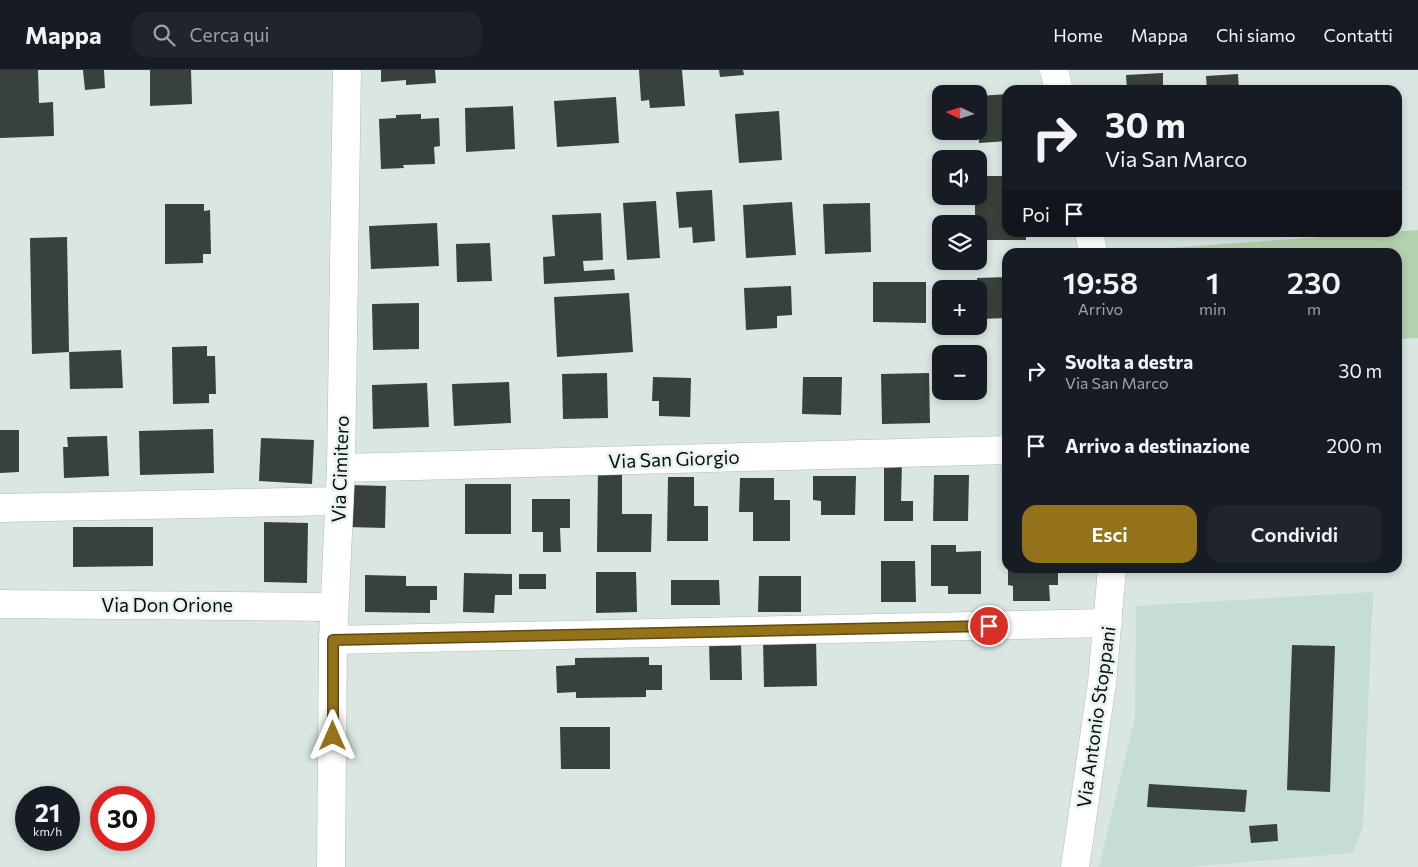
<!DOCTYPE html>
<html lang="it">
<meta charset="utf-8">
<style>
body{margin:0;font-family:Commissioner,sans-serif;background:#20242c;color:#f1f3f6;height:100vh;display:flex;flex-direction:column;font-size:19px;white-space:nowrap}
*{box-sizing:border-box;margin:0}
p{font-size:16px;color:#9ea1a6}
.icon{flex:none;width:28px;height:28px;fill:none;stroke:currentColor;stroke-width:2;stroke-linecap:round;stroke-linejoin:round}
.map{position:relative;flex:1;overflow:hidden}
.sheet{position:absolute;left:1002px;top:178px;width:400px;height:325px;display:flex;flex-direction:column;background:#171b24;border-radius:15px;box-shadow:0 2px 8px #0003}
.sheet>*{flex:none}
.top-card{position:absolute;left:1002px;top:15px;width:400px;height:152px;border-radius:15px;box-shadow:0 2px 8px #0003;background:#171b24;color:#f1f3f6;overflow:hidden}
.needle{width:32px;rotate:274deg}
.tools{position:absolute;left:932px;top:15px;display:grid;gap:10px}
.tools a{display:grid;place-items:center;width:55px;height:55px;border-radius:10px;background:#171b24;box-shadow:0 2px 8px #0003;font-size:25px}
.speed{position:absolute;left:15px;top:716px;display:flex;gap:10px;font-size:25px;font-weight:700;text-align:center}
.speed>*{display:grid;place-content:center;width:65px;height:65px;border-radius:50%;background:#171b24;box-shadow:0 2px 8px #0003;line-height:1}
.speed small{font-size:12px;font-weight:400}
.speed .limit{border:8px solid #d22;background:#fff;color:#111}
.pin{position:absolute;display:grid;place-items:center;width:42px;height:42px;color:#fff;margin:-21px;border:2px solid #fff;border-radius:50%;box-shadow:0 1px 5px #0007}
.me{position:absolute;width:55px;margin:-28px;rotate:0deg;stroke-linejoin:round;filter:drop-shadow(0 0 4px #0008)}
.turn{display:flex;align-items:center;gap:18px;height:105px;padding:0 20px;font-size:22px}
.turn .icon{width:65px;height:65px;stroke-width:2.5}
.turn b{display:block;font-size:35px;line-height:42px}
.then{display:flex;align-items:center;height:48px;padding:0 20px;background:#0003;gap:10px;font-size:19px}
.eta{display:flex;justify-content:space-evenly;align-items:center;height:85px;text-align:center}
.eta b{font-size:30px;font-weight:600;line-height:35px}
.primary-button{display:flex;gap:10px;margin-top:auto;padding:10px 20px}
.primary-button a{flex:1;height:58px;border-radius:15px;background:#937219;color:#fff;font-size:20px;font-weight:600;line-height:58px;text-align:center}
.primary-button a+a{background:#20242c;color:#f1f3f6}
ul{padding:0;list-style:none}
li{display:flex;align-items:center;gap:15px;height:75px;padding:0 20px}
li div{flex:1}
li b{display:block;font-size:19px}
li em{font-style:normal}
header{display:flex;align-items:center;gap:30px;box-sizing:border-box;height:70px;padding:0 25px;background:#171b24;border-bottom:1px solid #363941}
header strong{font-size:24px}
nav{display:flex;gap:28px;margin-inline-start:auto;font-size:18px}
.search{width:350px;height:45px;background:#20242c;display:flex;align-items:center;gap:12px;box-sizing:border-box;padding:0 18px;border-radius:15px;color:#9ea1a6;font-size:19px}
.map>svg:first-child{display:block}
.built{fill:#c6dcd6}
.green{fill:#b4d2ae}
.building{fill:#38413b}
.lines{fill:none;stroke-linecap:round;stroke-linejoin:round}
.minor-casing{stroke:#b0bcb9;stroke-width:29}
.minor{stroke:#fff;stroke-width:28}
.route-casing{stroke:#604a10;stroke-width:12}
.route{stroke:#937219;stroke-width:9}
.labels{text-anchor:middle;stroke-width:5;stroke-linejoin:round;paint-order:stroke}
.street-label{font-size:19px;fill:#090d0c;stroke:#e7f3f0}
</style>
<header>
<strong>Mappa</strong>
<div class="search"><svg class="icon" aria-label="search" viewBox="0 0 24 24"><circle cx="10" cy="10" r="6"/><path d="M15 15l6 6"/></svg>Cerca qui</div>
<nav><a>Home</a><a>Mappa</a><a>Chi siamo</a><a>Contatti</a></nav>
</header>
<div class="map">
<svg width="1418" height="797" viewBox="0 0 1418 797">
<rect width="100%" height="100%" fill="#d9e6e2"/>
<polygon class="built" points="1373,522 1363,756 1353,783 1187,797 1099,797 1135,647 1136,536"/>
<polygon class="green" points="1418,160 1418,268 1398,269 1398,182 1115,182"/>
<g class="building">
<polygon points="0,0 38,0 39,33 53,32 54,66 0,68"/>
<polygon points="83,0 104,0 105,18 85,20"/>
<polygon points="150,0 191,0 192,34 150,36"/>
<polygon points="381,0 435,0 436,13 406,15 406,10 381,12"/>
<polygon points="639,0 682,0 685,36 650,38 649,30 641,31"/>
<polygon points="719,0 743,0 744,5 720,7"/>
<polygon points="1163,3 1163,20 1127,20 1126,5"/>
<polygon points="1238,4 1239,20 1207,20 1206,6"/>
<polygon points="1008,24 1008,71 979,73 979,26"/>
<polygon points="616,27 619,73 557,77 554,31"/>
<polygon points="513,36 515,79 466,82 465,38"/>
<polygon points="779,41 782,90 739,93 735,44"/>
<polygon points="421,44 421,49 439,48 440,76 434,77 435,94 403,95 404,98 381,99 379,49 396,48 396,45"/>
<polygon points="979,106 1008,106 1008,162 1026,162 1026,170 983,170 983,147 975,146 975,126 979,126"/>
<polygon points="712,120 715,171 693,173 692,157 679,158 676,122"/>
<polygon points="656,131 660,188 627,190 623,133"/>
<polygon points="792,132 796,185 746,188 743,135"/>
<polygon points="870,133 871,182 825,184 823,134"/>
<polygon points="165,134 204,134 204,141 210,140 211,184 203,184 203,193 165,194"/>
<polygon points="601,143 603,190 583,191 584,201 614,199 615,210 544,214 543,187 555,186 552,145"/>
<polygon points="437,153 439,196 371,199 369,156"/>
<polygon points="67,167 69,282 32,284 30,168"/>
<polygon points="490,173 492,211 457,212 456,174"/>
<polygon points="1008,207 1008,248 979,249 977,208"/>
<polygon points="873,212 926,212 926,253 873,252"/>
<polygon points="791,216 792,245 777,246 777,258 746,260 744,218"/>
<polygon points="629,223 633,282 557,287 554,227"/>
<polygon points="419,233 419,279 373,280 372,234"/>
<polygon points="207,276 207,286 215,286 216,324 209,324 209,333 173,334 172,277"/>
<polygon points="121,280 123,318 70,319 69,282"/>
<polygon points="607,303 608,348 563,349 562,304"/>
<polygon points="929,303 930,353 882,354 881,304"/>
<polygon points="653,307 691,308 690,347 659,346 659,331 652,331"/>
<polygon points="803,307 842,307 841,345 802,344"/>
<polygon points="509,312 511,353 454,356 452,314"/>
<polygon points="427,313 429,357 373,359 372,315"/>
<polygon points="213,359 214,403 140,405 139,361"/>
<polygon points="0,360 19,360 19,402 0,403"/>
<polygon points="107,366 109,406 64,408 63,377 68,377 67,367"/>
<polygon points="261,368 314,370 312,414 259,411"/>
<polygon points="884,393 902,393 901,431 913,431 913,451 884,451"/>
<polygon points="598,400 622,400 622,444 652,444 651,482 597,482"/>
<polygon points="934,405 969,405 968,451 933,451"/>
<polygon points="813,406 856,406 855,445 821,445 821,431 813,430"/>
<polygon points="668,407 694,407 694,436 708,436 708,471 667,471"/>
<polygon points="740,408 774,408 774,430 790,430 790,471 753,471 753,442 739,442"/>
<rect x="465" y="414" width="46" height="50"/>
<polygon points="350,415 386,416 385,458 348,457"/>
<polygon points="532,429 570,429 570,458 560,458 561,482 543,482 543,462 532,462"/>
<polygon points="264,452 308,453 307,513 264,512"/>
<polygon points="73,457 153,457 153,496 73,497"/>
<polygon points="931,475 956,475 956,482 981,481 981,524 948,524 948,516 931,516"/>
<polygon points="881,491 915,491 916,532 881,532"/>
<polygon points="1008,498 1058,498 1058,515 1049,515 1050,531 1013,531 1013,516 1008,515"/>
<polygon points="596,502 636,502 637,542 596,543"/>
<polygon points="464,503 512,504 512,525 495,525 494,543 463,542"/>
<rect x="519" y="504" width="27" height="15"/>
<polygon points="365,505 406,506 406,516 437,516 437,530 430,530 430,543 365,542"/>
<polygon points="759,506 801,506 801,542 758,542"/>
<polygon points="671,510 719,510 720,535 671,535"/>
<polygon points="816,569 817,616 764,617 763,570"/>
<polygon points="741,572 742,610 710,610 709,573"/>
<polygon points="1292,575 1335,576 1330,722 1287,720"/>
<polygon points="649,587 649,595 662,595 662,620 646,620 646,627 576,628 576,622 557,623 556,596 575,595 575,588"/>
<polygon points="560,657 610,657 610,699 561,699"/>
<polygon points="1149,714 1247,720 1245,742 1147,737"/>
<polygon points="1277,754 1278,771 1251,773 1249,756"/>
</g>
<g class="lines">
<g class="minor-casing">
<g id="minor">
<polyline points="1054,0 1059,20"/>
<polyline points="1089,162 1093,182"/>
<polyline points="341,398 1008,380"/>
<polyline points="0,438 339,431"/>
<polyline points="0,534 334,537"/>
<polyline points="333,570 1108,553"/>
<polyline points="331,797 333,570 341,398 347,0"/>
<polyline points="1075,797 1102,613 1112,498"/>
</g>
</g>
<use href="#minor" class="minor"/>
</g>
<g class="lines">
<g class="route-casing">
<polyline id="route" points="333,666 333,570 989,556"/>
</g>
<use href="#route" class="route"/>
</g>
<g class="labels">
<g class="street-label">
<text transform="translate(674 389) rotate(-2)" y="7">Via San Giorgio</text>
<text transform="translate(340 399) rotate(-88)" y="7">Via Cimitero</text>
<text x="167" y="542">Via Don Orione</text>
<text transform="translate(1096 647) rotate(-82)" y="7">Via Antonio Stoppani</text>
</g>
</g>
</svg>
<div class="tools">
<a><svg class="needle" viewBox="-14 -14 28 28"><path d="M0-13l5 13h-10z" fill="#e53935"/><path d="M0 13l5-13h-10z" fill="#9ea1a6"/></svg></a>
<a><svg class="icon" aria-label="sound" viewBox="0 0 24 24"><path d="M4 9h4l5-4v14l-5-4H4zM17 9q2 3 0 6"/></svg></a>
<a><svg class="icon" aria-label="layers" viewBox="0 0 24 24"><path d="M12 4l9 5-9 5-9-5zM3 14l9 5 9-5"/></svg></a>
<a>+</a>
<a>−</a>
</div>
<div class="speed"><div>21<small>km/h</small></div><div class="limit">30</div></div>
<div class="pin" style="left:989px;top:556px;background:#d93025"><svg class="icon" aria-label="arrive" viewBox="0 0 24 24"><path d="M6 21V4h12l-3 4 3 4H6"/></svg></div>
<svg class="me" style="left:333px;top:666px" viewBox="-20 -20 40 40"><path d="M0-17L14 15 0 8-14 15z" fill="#937219" stroke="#fff" stroke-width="4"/></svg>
<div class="top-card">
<div class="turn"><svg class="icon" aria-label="right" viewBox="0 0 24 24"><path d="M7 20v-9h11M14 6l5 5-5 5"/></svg><div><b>30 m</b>Via San Marco</div></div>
<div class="then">Poi<svg class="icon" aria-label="arrive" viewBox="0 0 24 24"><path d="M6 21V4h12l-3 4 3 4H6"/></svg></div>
</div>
<section class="sheet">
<div class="eta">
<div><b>19:58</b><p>Arrivo</p></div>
<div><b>1</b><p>min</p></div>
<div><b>230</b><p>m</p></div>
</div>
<ul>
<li><svg class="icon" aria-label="right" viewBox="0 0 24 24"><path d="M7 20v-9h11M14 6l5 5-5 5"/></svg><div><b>Svolta a destra</b><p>Via San Marco</p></div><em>30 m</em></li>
<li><svg class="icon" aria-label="arrive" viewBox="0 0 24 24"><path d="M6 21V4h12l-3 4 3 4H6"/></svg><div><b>Arrivo a destinazione</b></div><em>200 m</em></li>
</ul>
<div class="primary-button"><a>Esci</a><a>Condividi</a></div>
</section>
</div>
